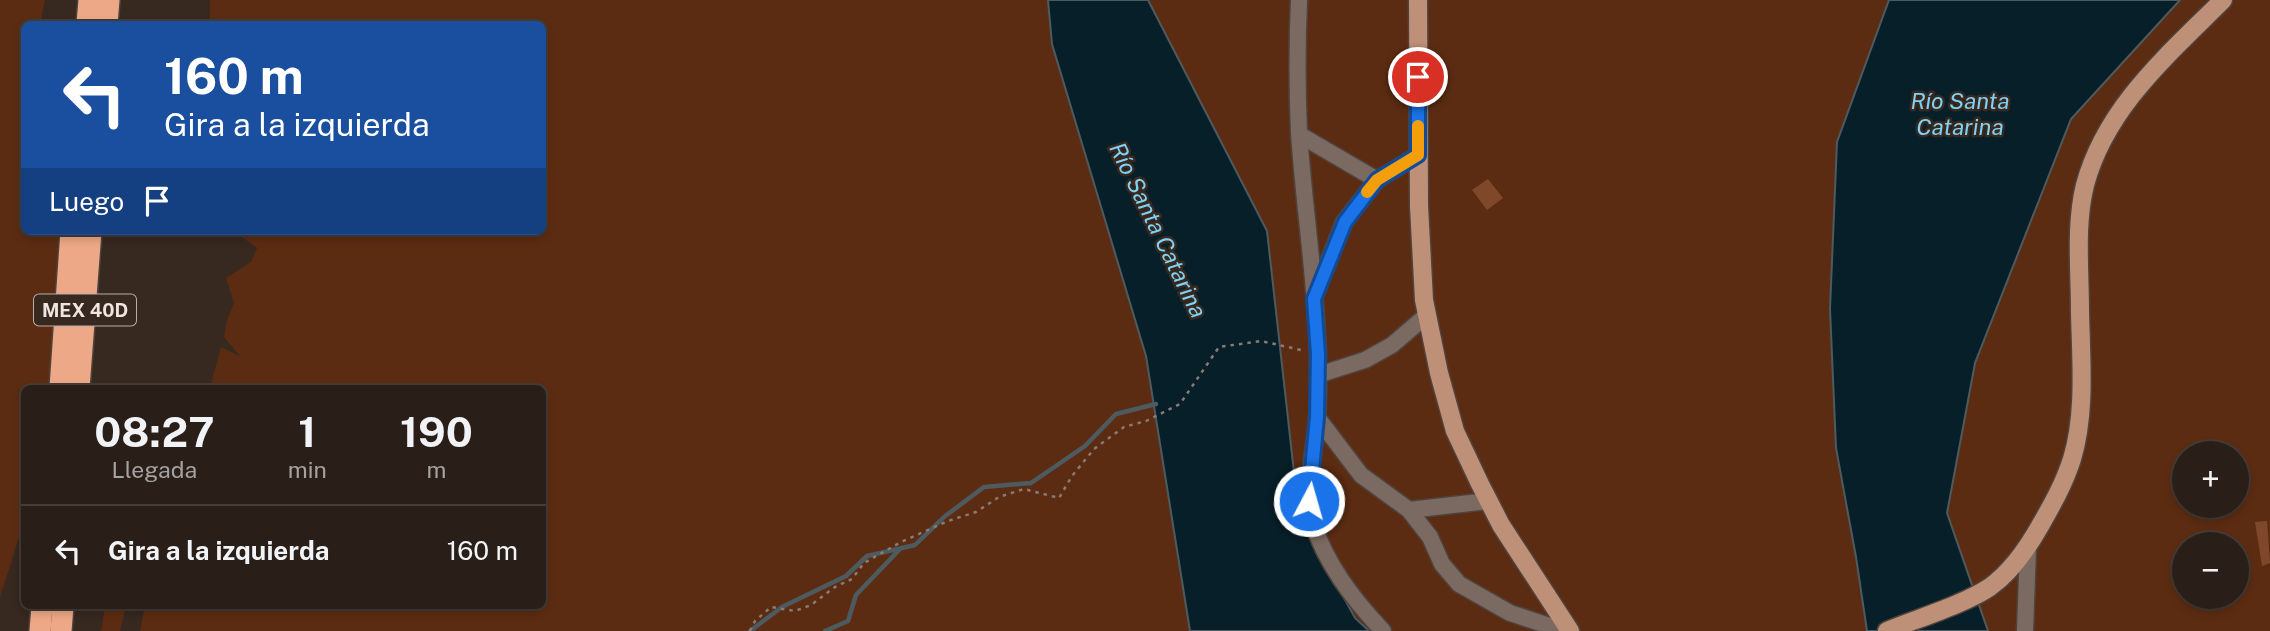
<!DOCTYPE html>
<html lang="es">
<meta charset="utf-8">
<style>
body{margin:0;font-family:"Public Sans",sans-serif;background:#352b25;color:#f1f3f6;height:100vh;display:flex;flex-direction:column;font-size:26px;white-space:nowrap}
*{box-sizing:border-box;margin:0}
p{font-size:23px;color:#a5a2a2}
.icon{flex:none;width:38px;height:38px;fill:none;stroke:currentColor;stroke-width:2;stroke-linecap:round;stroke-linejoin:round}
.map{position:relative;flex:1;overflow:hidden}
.panel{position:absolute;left:21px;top:385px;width:525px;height:224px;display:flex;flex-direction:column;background:#291e18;border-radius:10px;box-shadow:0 4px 10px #0003,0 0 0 2px #453c37}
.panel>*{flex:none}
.guide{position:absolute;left:21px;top:21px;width:525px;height:214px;border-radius:10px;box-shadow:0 4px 10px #0003,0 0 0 2px #453c37;background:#1a4fa0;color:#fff;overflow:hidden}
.tools{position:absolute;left:2172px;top:441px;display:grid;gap:14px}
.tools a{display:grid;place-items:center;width:77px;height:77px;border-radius:50%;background:#291e18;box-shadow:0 4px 10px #0003,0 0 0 2px #453c37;font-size:35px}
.pin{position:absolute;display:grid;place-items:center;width:60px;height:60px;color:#fff;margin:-30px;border:4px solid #fff;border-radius:50%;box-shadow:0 2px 7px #0007}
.me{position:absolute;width:77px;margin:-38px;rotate:6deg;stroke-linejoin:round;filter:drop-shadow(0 0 5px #0008)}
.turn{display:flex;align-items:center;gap:24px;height:147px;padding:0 28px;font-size:32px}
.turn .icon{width:91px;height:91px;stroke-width:2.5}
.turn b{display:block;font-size:49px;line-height:60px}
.then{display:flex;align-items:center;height:66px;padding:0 28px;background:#0003;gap:14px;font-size:26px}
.eta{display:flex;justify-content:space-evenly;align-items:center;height:119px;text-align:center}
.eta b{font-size:42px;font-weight:700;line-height:49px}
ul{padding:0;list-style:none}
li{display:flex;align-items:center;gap:21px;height:91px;padding:0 28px;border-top:2px solid #453c37}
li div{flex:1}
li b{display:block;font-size:26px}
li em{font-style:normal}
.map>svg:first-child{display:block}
.green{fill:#5c2c12;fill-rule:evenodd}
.water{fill:#071f28;stroke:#4d5b60;stroke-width:2}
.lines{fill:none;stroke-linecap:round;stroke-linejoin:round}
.stream{stroke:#4d5b60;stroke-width:4.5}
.building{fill:#80482b}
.minor-casing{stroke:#50433e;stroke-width:19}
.major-casing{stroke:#50433e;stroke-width:21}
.highway-casing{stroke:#50433e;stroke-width:24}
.path{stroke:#887b75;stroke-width:2.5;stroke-dasharray:3.5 5;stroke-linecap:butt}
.minor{stroke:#7b6a61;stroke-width:16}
.major{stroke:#bf9078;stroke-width:18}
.highway{stroke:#eda987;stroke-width:21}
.route-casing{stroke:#114b97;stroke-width:18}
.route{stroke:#1a73e8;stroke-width:12}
.slow{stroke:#f59e0b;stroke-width:12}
.labels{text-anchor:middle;stroke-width:5;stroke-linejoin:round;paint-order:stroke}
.shield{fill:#372820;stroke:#b8ada7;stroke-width:2}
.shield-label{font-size:19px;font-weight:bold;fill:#f0e6e1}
.water-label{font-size:23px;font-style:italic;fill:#7fd2f4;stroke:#372820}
</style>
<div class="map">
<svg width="2270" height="631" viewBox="0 0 2270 631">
<rect width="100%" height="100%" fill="#372820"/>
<g class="green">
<polygon points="0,0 45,0 40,24 24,24 24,231 59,231 50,388 24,388 24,522 0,597"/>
<path d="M210,0H2270V631H140L145,606H542V388H210L221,347L240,356L224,337L227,320L234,303L226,278L251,262L257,248L242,237L228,231H542V24H210ZM2184,453H2236V506H2184ZM2184,544H2236V597H2184Z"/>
<polygon points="105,606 126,606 120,631 101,631"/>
</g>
<g class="water">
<polygon points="1048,0 1148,0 1267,231 1299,517 1355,618 1369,631 1190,631 1146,356 1052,44"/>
<polygon points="1889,0 2180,0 2071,119 1975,363 1947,513 1988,631 1867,631 1856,557 1836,448 1830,309 1837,142"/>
</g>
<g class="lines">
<g class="stream">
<polyline points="750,631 782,607 846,576 867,556 915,545 944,517 984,487 1031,483 1085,446 1116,414 1156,404"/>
<polyline points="825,631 848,621 856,595 899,550"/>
</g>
</g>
<g class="building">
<polygon points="1488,179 1503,198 1487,210 1472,190"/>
<polygon points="2267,521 2270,563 2262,566 2255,522"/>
</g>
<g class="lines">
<g class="minor-casing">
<g id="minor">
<path d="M1299,0C1297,45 1297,88 1299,133C1304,207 1316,281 1318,356C1318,377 1319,399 1317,420C1315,449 1304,491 1312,520C1325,563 1353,599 1383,631"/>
<polyline points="1300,135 1377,180"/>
<polyline points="1316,293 1344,222 1377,180 1418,155"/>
<polyline points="1318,375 1365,360 1392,345 1427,315"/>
<polyline points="1317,417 1361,475 1409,510 1430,537 1442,564 1459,584 1510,613 1565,631"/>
<polyline points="1409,510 1488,501"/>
<polyline points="2025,631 2028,548"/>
</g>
</g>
<g class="major-casing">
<g id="major">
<polyline points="1418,0 1419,206 1424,300 1439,373 1455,431 1480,484 1501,525 1570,631"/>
<path d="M1887,631C1916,619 1965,604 1990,587C2011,572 2027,549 2040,526C2052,505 2064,484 2072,459C2086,413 2081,359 2080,312C2080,270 2075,225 2085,185C2106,107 2168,55 2223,0"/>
</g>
</g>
<g class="highway-casing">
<g id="highway">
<polyline points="87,24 89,0"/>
<polyline points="107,24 109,0"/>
<polyline points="60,388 71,231"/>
<polyline points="79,388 91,231"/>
<polyline points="40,631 42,606"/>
<polyline points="61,631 63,606"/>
</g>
</g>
<polyline class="path" points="750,631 755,621 771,607 795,611 811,605 835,587 852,579 864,563 901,542 948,521 976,512 999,497 1024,489 1059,498 1072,476 1094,449 1124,427 1146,421 1180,404 1219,347 1261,341 1301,350"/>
<use href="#minor" class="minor"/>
<use href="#major" class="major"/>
<use href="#highway" class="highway"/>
</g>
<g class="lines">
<g class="route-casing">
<polyline id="route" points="1309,501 1317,417 1318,354 1314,299 1345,222 1377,180 1418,155 1418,77"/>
</g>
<use href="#route" class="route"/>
<polyline class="slow" points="1367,192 1377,180 1418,155 1418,126"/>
</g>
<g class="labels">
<rect class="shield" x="34" y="294.5" width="102" height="31" rx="5"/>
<g class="shield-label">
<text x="85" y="317">MEX 40D</text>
</g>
<g class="water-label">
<text x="1960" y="109">Río Santa<tspan x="1960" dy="26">Catarina</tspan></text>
<text transform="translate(1158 230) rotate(64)" y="8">Río Santa Catarina</text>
</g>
</g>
</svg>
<div class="tools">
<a>+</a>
<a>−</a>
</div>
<div class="pin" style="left:1418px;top:77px;background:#d93025"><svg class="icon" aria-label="arrive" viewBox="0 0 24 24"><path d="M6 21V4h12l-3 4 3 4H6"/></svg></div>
<svg class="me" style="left:1309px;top:501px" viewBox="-20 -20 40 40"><circle r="17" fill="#1a73e8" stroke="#fff" stroke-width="3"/><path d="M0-11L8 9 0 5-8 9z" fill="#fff"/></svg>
<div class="guide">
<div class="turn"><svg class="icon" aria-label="left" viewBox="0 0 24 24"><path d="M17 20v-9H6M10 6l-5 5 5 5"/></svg><div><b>160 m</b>Gira a la izquierda</div></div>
<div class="then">Luego<svg class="icon" aria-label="arrive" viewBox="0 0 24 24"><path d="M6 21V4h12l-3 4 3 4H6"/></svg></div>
</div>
<section class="panel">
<div class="eta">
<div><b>08:27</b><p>Llegada</p></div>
<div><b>1</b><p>min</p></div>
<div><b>190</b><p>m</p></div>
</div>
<ul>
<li><svg class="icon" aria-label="left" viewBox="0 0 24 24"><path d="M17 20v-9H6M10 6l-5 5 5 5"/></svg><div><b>Gira a la izquierda</b></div><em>160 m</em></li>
</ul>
</section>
</div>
